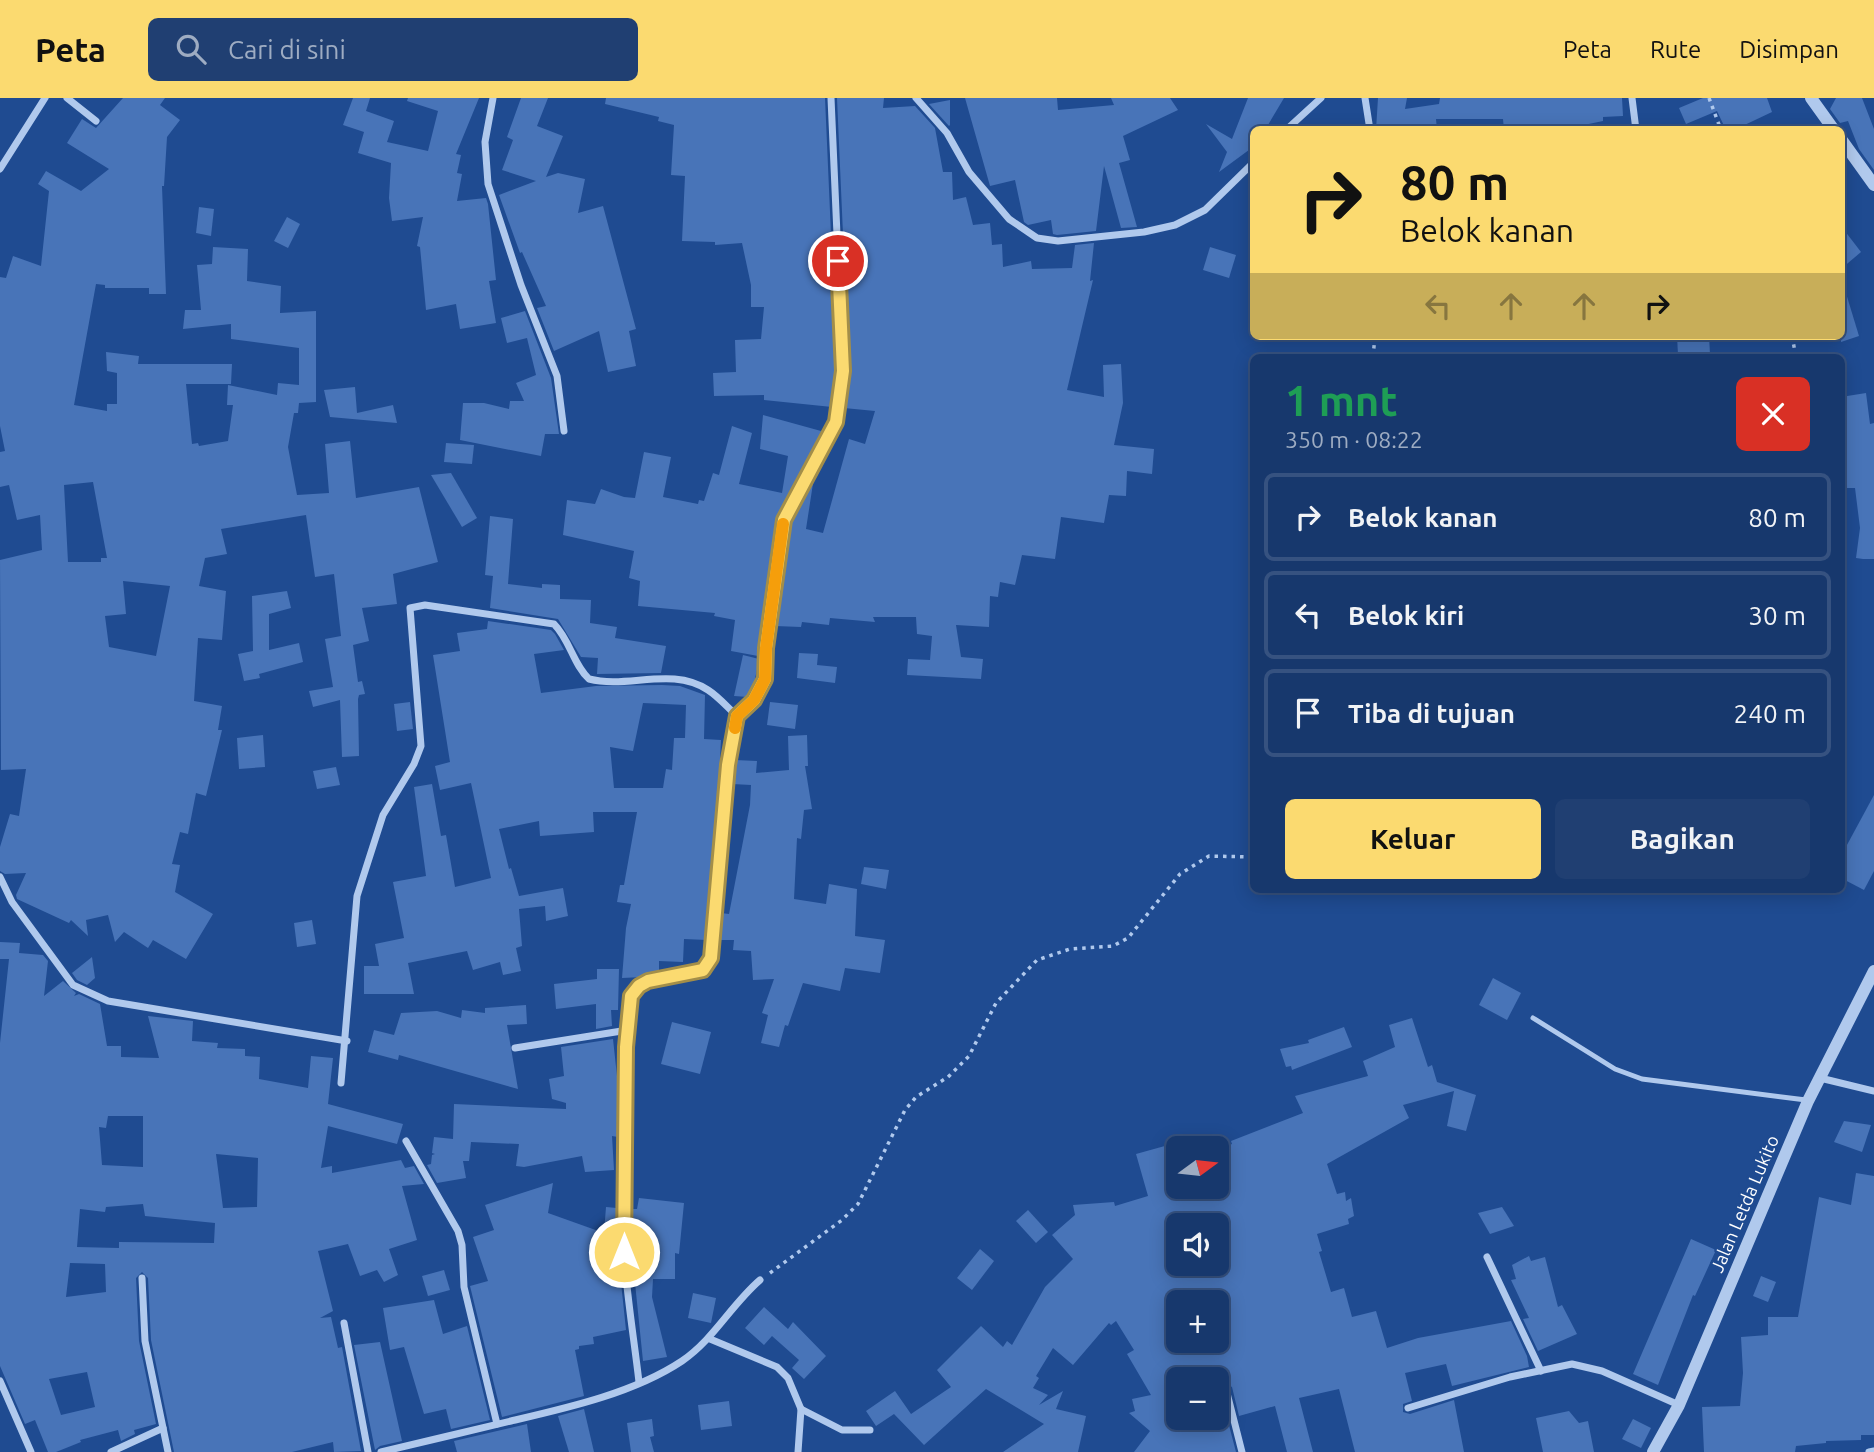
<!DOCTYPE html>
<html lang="id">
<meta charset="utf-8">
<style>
body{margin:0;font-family:Ubuntu,sans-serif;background:#203f72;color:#f1f3f6;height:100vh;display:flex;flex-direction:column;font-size:26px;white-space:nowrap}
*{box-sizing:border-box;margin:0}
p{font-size:23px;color:#9eacc2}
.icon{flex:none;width:38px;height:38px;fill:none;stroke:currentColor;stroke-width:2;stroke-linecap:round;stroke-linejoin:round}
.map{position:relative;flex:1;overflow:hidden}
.details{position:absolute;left:1250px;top:256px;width:595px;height:539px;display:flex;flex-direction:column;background:#17386d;border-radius:10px;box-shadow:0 4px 18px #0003,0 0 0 2px #365280}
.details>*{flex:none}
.top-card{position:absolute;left:1250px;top:28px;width:595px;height:214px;border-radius:10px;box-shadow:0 4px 18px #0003,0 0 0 2px #365280;background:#fbda70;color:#111;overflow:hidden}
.needle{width:46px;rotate:75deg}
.buttons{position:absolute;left:1166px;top:1038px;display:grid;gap:14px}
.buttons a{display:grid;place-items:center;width:63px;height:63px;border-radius:10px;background:#17386d;box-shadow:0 4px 18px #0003,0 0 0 2px #365280;font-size:35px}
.pin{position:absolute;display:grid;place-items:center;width:60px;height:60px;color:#fff;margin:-30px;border:4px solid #fff;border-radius:50%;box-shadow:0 2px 7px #0007}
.me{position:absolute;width:77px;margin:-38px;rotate:0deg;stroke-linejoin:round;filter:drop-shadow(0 0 5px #0008)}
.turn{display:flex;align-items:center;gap:24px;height:147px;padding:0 35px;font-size:32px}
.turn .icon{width:91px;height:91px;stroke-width:2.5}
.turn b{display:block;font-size:49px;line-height:60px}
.lanes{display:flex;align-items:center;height:66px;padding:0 35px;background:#0003;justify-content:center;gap:35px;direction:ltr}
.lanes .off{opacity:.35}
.round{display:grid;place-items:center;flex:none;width:74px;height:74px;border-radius:10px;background:#203f72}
.head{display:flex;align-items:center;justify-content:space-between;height:119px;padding:0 35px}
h1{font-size:42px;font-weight:600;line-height:52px;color:#1e9e55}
.primary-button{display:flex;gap:14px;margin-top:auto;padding:14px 35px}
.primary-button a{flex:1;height:80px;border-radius:10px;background:#fbda70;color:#111;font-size:28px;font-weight:600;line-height:80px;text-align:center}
.primary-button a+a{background:#203f72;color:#f1f3f6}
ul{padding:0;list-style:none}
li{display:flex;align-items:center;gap:21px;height:88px;margin:0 14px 10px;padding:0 21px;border:4px solid #365280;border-radius:10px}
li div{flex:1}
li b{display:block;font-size:26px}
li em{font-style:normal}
header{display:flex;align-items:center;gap:42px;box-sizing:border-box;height:98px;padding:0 35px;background:#fbda70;color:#111}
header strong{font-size:33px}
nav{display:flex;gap:38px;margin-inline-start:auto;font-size:24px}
.search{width:490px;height:63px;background:#203f72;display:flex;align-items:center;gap:18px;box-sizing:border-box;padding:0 24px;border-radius:10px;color:#9eacc2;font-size:26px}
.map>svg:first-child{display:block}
.building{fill:#4874b8;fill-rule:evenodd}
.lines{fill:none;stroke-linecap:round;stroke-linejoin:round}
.path{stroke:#b0c9ed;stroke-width:3.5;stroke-dasharray:3.5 5;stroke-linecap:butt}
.service{stroke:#b0c9ed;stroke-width:5}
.minor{stroke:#b0c9ed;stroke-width:7}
.tertiary{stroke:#b0c9ed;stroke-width:12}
.route-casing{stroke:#a38e49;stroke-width:18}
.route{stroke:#fbda70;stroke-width:12}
.slow{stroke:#f59e0b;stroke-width:12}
.labels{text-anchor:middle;stroke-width:5;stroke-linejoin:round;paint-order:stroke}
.street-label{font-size:18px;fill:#fff;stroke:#1f4b91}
</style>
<header>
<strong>Peta</strong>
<div class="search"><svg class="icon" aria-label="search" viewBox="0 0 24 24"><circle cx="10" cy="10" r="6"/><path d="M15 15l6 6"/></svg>Cari di sini</div>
<nav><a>Peta</a><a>Rute</a><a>Disimpan</a></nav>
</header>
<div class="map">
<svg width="1874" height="1354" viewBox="0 0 1874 1354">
<rect width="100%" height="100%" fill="#1f4b91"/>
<g class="building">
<path d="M123,0H165L160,7L180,22L167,39L164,88H162L166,196H149V190H105V187L96,186L74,307L107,313V306H117V275L107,273L106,254L139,258L138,266H232L231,286H186L192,346L198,345L199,348L228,343L233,307H227L228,287L277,297L278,285L299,287V250L231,241V226L183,231L185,212H201L197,167L212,166L213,149L248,151L247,183L281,188L280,215L316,213V304L299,305L298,315H294L288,349L297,397L329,395L325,346L350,343L356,400L419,389L438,464L393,476L397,506L362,510L369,543L353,547L358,584L362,583L365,596L359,597L358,601L359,658L342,659L340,602L313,609L309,593L333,589L325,541L341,538L334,476L315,479L306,417L221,431L227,456L205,460L199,488L226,493L222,542L198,540L194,603L222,608L218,632H222L206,698L196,695L188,736L180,734L172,766L180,767L175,794L213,816L186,861L153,842L148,850L124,834L115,844L108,817L86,822L88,838L71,822L69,825L17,801L16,797L26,775L5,776L0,773V749L10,716L19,718L26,671L1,672L0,462L42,452L40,417L17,422L9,387L0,389V354L5,353L0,328V179L6,180L13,158L41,168L49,93L38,86L46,73L81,93L109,71L67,45L82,21L96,30ZM93,384L107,460H101V464H68L64,387ZM123,483L170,488L156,558L109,549L105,518L126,516Z"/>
<polygon points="353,0 370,0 366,13 394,23 387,44 428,53 438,13 407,3 408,0 479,0 456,56 461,57 457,75 462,76 457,103 486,100 488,106 496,182 489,183 496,225 460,231 456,206 426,212 420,149 417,148 423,119 392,123 389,100 391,65 358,55 364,34 343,27"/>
<polygon points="521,0 548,0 537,28 563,38 546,79 558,75 585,81 578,115 603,108 636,231 629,233 636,268 608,274 599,233 554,253 537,210 546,208 522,154 520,155 499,97 536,83 502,72 513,42 507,39"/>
<polygon points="606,0 825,0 837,273 832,309 764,302 764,297 714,298 713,275 736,274 735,242 761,241 764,209 751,209 751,187 742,145 715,147 715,144 682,143 685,78 671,77 674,27 658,23 659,19 605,6"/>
<polygon points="837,0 884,0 883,10 915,8 935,30 943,74 952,74 953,102 966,99 973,127 990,125 992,147 1002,146 1003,169 1031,163 1032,171 1072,170 1075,147 1094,145 1090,183 1093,182 1067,292 1104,299 1103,267 1121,266 1123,305 1114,347 1154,351 1152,376 1127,373 1126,398 1109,397 1104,425 1061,419 1055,461 1022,457 1015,487 1000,484 998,499 990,498 989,529 956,527 961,559 983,561 981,581 907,577 908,561 930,562 932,538 917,536 916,519 873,519 875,524 830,520 829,527 802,524 801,529 775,528 790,424 814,379 806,431 823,435 849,341 865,346 875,313 844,310 849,273"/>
<polygon points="965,0 1057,0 1058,12 1114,7 1111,0 1170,0 1178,12 1123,38 1130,62 1119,65 1137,129 1121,130 1104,68 1096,133 1057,137 1053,136 1051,122 1028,127 1024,124 1015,82 990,88"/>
<polygon points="1248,0 1284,0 1265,32 1253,32 1253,49 1219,74 1227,54 1206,26 1232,41"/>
<polygon points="1378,0 1407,0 1405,11 1439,6 1440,0 1622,0 1623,18 1603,19 1603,23 1560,32 1504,32 1503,21 1436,21 1437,32 1376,32"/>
<polygon points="1703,0 1767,0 1772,14 1734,32 1726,32 1717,13 1686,26 1679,10"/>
<polygon points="1836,0 1862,0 1874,31 1874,72 1859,51 1848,23 1840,25 1830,11"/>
<polygon points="950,2 950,27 949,28 929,6"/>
<polygon points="199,109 214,111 211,138 196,135"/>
<polygon points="287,119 300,126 288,150 274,143"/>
<polygon points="1841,128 1861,154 1841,171"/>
<polygon points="1210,149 1236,157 1229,180 1203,172"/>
<polygon points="1845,192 1859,238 1841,244 1841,193"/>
<polygon points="525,213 551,280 559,336 545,336 541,358 460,342 463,305 484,305 509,311 510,303 524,303 516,285 536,277 527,240 507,245 501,220"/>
<polygon points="1677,238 1709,238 1710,256 1678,257"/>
<polygon points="355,289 357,315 393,307 397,325 330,319 324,292"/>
<polygon points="1866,295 1870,326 1874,325 1874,461 1863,461 1856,460 1860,430 1855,390 1841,390 1841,299"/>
<polygon points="763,317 821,333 820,342 778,421 758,558 731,553 735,522 714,518 715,515 638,508 640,483 629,480 634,453 563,437 567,402 595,406 601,391 624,399 635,400 644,354 671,359 663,399 698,406 699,402 704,403 713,375 719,377 732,328 752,335 739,386 782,395 788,358 760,351"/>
<polygon points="446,345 474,347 472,366 444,364"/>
<polygon points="451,375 477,420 462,429 431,377"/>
<polygon points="490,418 513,421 508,486 542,490 542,486 560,487 560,501 591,502 590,525 617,529 615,540 666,548 661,575 597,576 598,560 581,559 558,521 490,510 493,478 485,477"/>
<polygon points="287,493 291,510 269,516 269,552 299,545 303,564 259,576 260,580 244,583 238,556 253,553 252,498"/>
<path d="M488,523L551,532L555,536L564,552L534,556L541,595L596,588L662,587L680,588L705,597L704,641L721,642L720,661H723L707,842L684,841L683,864L659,863V874L643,879L622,880L626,830L631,806L617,804L620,787H624L637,714H593L594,734L540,738L539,723L499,731L509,771L511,770L519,798L563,790L568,818L546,823L545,808L519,811L522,848L516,850L521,873L503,877L500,864L473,872L467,853L408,865L414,896H364V868H379L375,846L404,840L393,784L426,778L414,689L432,686L441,738L446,737L455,789L491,780L471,685L440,692L435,668L450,664L433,557L460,553L457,535L487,531ZM643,605L686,607L685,640H674L672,672L666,671L663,690H614L610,649L633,653Z"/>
<polygon points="799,555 818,556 817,567 837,569 835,585 797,580"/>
<polygon points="743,557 759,561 753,591 748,599 734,598"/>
<polygon points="410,604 413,631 397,633 394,606"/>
<polygon points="770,604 798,607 795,631 767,627"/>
<polygon points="263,637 265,669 239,671 237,640"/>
<polygon points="807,637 808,668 805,668 812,711 804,712 801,741 797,740 794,801 826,806 829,786 857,791 855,838 885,842 880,875 845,870 840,893 803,885 788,928 785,927 779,949 761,945 768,917 762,915 774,881 753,882 751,853 733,852 734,842 719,842 721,815 729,816 750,707 751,687 732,686 734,668 735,662 757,663 756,675 789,672 788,638"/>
<polygon points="336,669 340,687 317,691 313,673"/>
<polygon points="1874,697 1874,773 1864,792 1841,780 1841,758"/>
<polygon points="864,769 889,772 886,791 861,786"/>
<polygon points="312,822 316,846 297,849 294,825"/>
<path d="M0,844L20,845L19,855L43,857L48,863L44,898L63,883L76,895L74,898L79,896L100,906L107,948H121V959L159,960L148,918L193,923L192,943L218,945L217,950L245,951V958L260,959L259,981L308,990L311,958L333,960L328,1006L403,1026L397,1046L328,1028L321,1070L332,1068V1075L401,1062L405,1070L414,1068L424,1086L402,1088L417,1142L389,1151L398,1177L384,1184L377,1172L360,1178L348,1146L318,1153L333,1213L320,1220L331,1219L338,1250L342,1249L361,1353L334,1354L333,1344L292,1354H174L151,1242L148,1180L142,1174L136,1180L139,1243L156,1326L134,1332L135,1336L121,1343L118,1332L80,1342L81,1344L56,1354H48L35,1322L25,1326L0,1268V945L9,861H0ZM108,1018H143V1069L102,1067L99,1029L106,1030ZM216,1056L258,1060L257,1109L223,1110ZM143,1106L145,1118L215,1125L214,1145L119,1144V1150L77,1149L80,1111L105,1114L106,1109ZM70,1165L105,1166L106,1194L66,1199ZM87,1274L95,1309L61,1317L49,1281Z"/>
<polygon points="92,859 95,880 87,887 77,882 72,875"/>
<polygon points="597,871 619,871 618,912 611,912 612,928 596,931 596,906 556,911 554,886 597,881"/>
<polygon points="1493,880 1521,895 1507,922 1479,907"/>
<polygon points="526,907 527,926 507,927 518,991 399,957 398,962 368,954 374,932 394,937 401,915 437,913 461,920 462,912 485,915 485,910"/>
<path d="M1412,920L1428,969L1432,967L1437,984L1476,997L1466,1033L1447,1028L1454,993L1403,1007L1409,1020L1327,1066L1337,1096L1345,1094L1346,1103L1351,1100L1354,1118L1348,1121L1349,1126L1317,1136L1322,1153L1319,1154L1331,1194L1344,1190L1352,1219L1376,1213L1387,1250L1418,1240L1511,1223L1527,1258L1529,1269L1452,1288L1446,1266L1405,1275L1412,1303L1403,1306V1314L1410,1316L1454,1302L1464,1354H1355L1339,1291L1299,1300L1313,1354H1287L1275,1308L1239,1318L1232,1289L1225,1285L1220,1293L1236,1354H1134L1150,1333L1129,1315L1135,1313L1132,1301L1151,1297L1127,1256L1134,1252L1116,1223L1111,1227L1109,1225L1073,1267L1053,1250L1036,1278L1039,1280L1033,1290L1048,1297L1039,1307L1063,1293L1056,1311L1086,1318L1078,1354H1003L1044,1326L986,1291L924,1347L894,1316L876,1328L866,1313L895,1293L911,1316L951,1289L937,1272L981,1228L1003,1249L1007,1243L1012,1247L1045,1189L1073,1161L1052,1137L1075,1117L1073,1107L1114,1104L1115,1108L1148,1098L1136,1056L1172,1046L1173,1050L1178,1049V1088H1216V1052L1232,1046L1231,1043L1303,1015L1295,998L1368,978L1363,963L1395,949L1389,927ZM1178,1127H1216V1166H1178ZM1178,1204H1216V1242H1178ZM1178,1281H1216V1320H1178Z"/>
<polygon points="672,924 711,934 700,976 661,966"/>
<polygon points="1344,929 1352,949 1292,972 1291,968 1286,969 1280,951 1309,945 1308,942"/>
<polygon points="613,941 617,978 619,978 618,1039 612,1038 614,1072 585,1074 582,1058 524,1069 516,1068 519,1046 471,1044 469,1063 463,1063 466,1080 437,1085 427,1067 431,1066 432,1057 435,1056 432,1055 434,1039 453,1041 454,1006 566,1011 566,1005 552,1001 549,981 564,978 561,949"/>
<polygon points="1844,1023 1871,1027 1862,1054 1834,1044"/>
<polygon points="1856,1075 1874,1078 1874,1337 1861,1337 1861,1342 1826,1343 1826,1345 1796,1348 1795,1354 1704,1354 1702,1309 1740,1308 1743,1275 1741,1239 1768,1237 1768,1219 1798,1219 1819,1099 1851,1107"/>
<polygon points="553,1085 548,1115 604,1135 606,1109 617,1110 618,1156 626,1232 593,1239 594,1246 579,1248 579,1251 575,1252 584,1298 502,1319 470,1188 488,1183 473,1139 494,1132 485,1107"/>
<polygon points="639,1100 684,1105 679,1156 675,1155 675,1181 653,1181 652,1199 667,1259 643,1263 630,1136 629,1111 637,1111"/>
<polygon points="1502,1109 1514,1128 1490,1136 1478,1115"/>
<polygon points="1028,1112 1048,1134 1036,1145 1016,1123"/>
<polygon points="1691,1141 1716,1152 1695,1198 1693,1197 1658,1287 1633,1276"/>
<polygon points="980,1151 994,1163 972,1192 957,1180"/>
<polygon points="1529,1158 1531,1163 1545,1159 1558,1209 1562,1207 1577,1236 1538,1253 1523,1221 1529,1220 1511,1182 1516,1181 1512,1167"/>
<polygon points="444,1172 450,1192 428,1198 422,1178"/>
<polygon points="1761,1178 1776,1184 1768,1204 1753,1198"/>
<polygon points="693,1195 716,1200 711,1225 688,1220"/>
<polygon points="434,1202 443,1236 467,1228 490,1322 451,1331 446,1311 424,1316 404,1249 390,1252 383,1210"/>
<polygon points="764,1209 788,1231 793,1224 826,1258 804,1281 792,1270 799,1262 772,1238 764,1247 745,1230"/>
<polygon points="380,1244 402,1343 380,1348 375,1352 354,1247"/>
<polygon points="729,1303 732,1328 701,1332 698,1307"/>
<polygon points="584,1311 594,1354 569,1354 558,1318"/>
<polygon points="1569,1313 1579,1325 1588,1323 1594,1354 1543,1354 1536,1320"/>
<polygon points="652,1321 654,1338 650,1339 654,1354 631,1354 627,1325"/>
<polygon points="1633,1321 1651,1330 1641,1350 1622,1341"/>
<polygon points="527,1326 531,1354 457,1354 454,1343"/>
</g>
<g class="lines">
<g class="path">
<polyline points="1709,0 1721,32"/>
<polyline points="1792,238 1796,259"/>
<polyline points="1373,259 1375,238"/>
<polyline points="770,1175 842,1122 858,1106 905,1012 916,999 948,979 969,958 996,905 1037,862 1070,851 1113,848 1128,840 1180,776 1209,758 1253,759"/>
</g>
<polyline class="service" points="1533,920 1615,971 1642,981 1806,1002"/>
<g class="minor">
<polyline points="67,0 96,23"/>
<polyline points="493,0 485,44 488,86 521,187 557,278 564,333"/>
<polyline points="916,0 947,35 969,74 1009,121 1037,140 1058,143 1144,134 1175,127 1205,112 1253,65"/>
<polyline points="1365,0 1370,32"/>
<polyline points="1632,0 1636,32"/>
<polyline points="1286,32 1321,0"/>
<polyline points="0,71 45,0"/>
<polyline points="0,779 12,804 73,887 108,903 347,943"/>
<polyline points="515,950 628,932"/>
<polyline points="1820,980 1874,993"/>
<path d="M341,985L357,798L383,717L414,666L421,648L410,510L425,507L554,526C570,542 573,566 589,581C628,591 672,568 708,592C719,599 728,610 737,618"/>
<polyline points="406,1043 458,1133 462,1147 464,1189 497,1326"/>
<polyline points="1487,1159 1541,1273"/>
<polyline points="142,1180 145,1243 168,1354"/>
<polyline points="344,1225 368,1354"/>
<polyline points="710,1241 777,1269 788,1280 801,1311 842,1332 870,1332"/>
<polyline points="0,1283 31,1354"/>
<path d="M639,1284C634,1241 627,1199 624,1156C622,1125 623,909 634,895C650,873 681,882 703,872L711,861L728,667L737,618L754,602L765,581L766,550L784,422L836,324L843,273L831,0"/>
<polyline points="1226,1291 1242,1354"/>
<polyline points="1408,1310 1510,1279 1572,1266 1602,1273 1679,1307"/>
<polyline points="111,1354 163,1330"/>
<path d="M381,1354C424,1344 468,1333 511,1323C567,1310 634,1295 682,1263C714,1241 731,1207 760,1182"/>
<polyline points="798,1354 801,1311"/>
<polyline points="1869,1354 1874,1353"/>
</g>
<g class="tertiary">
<polyline points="1811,0 1834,32"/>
<polyline points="1841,41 1874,87"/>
<polyline points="1653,1354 1679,1307 1808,1003 1874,873"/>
</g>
</g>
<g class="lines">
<g class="route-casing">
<polyline id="route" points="624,1154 626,949 631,898 639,888 648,883 703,872 711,860 728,667 737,618 754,602 765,581 766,550 784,422 836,324 843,273 838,163"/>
</g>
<use href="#route" class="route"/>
<polyline class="slow" points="735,630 737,618 754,602 765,581 766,550 783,426"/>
</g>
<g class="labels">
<g class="street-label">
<text transform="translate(1745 1106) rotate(-67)" y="6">Jalan Letda Lukito</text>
</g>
</g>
</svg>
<div class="buttons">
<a><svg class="needle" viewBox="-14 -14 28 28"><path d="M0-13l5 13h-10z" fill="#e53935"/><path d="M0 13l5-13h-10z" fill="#9eacc2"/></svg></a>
<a><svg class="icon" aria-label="sound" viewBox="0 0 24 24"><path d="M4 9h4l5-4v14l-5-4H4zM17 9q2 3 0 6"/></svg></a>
<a>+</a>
<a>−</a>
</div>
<div class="pin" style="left:838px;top:163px;background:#d93025"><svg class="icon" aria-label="arrive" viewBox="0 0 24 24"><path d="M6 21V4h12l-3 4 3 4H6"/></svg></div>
<svg class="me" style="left:624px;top:1154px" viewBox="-20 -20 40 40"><circle r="17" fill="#fbda70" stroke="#fff" stroke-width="3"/><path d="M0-11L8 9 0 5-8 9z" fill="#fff"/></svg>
<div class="top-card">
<div class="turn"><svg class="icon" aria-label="right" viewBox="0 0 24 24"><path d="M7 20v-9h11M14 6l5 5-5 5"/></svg><div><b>80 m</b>Belok kanan</div></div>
<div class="lanes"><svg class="icon off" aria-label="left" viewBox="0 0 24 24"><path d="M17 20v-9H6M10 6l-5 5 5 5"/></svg><svg class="icon off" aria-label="ahead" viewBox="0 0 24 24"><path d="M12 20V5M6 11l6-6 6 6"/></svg><svg class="icon off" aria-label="ahead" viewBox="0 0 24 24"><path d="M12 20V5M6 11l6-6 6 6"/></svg><svg class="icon" aria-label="right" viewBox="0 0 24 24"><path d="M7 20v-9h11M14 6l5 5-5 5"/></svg></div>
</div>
<section class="details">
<div class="head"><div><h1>1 mnt</h1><p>350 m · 08:22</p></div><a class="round" style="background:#d93025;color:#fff"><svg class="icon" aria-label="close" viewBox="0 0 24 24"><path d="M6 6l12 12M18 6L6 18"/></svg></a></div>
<ul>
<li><svg class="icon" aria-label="right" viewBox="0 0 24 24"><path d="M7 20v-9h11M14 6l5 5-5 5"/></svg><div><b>Belok kanan</b></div><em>80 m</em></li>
<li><svg class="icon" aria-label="left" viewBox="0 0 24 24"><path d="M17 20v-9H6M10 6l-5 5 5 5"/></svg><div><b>Belok kiri</b></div><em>30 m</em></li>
<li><svg class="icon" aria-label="arrive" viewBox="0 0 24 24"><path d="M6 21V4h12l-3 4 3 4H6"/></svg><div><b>Tiba di tujuan</b></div><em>240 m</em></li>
</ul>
<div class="primary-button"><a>Keluar</a><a>Bagikan</a></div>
</section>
</div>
